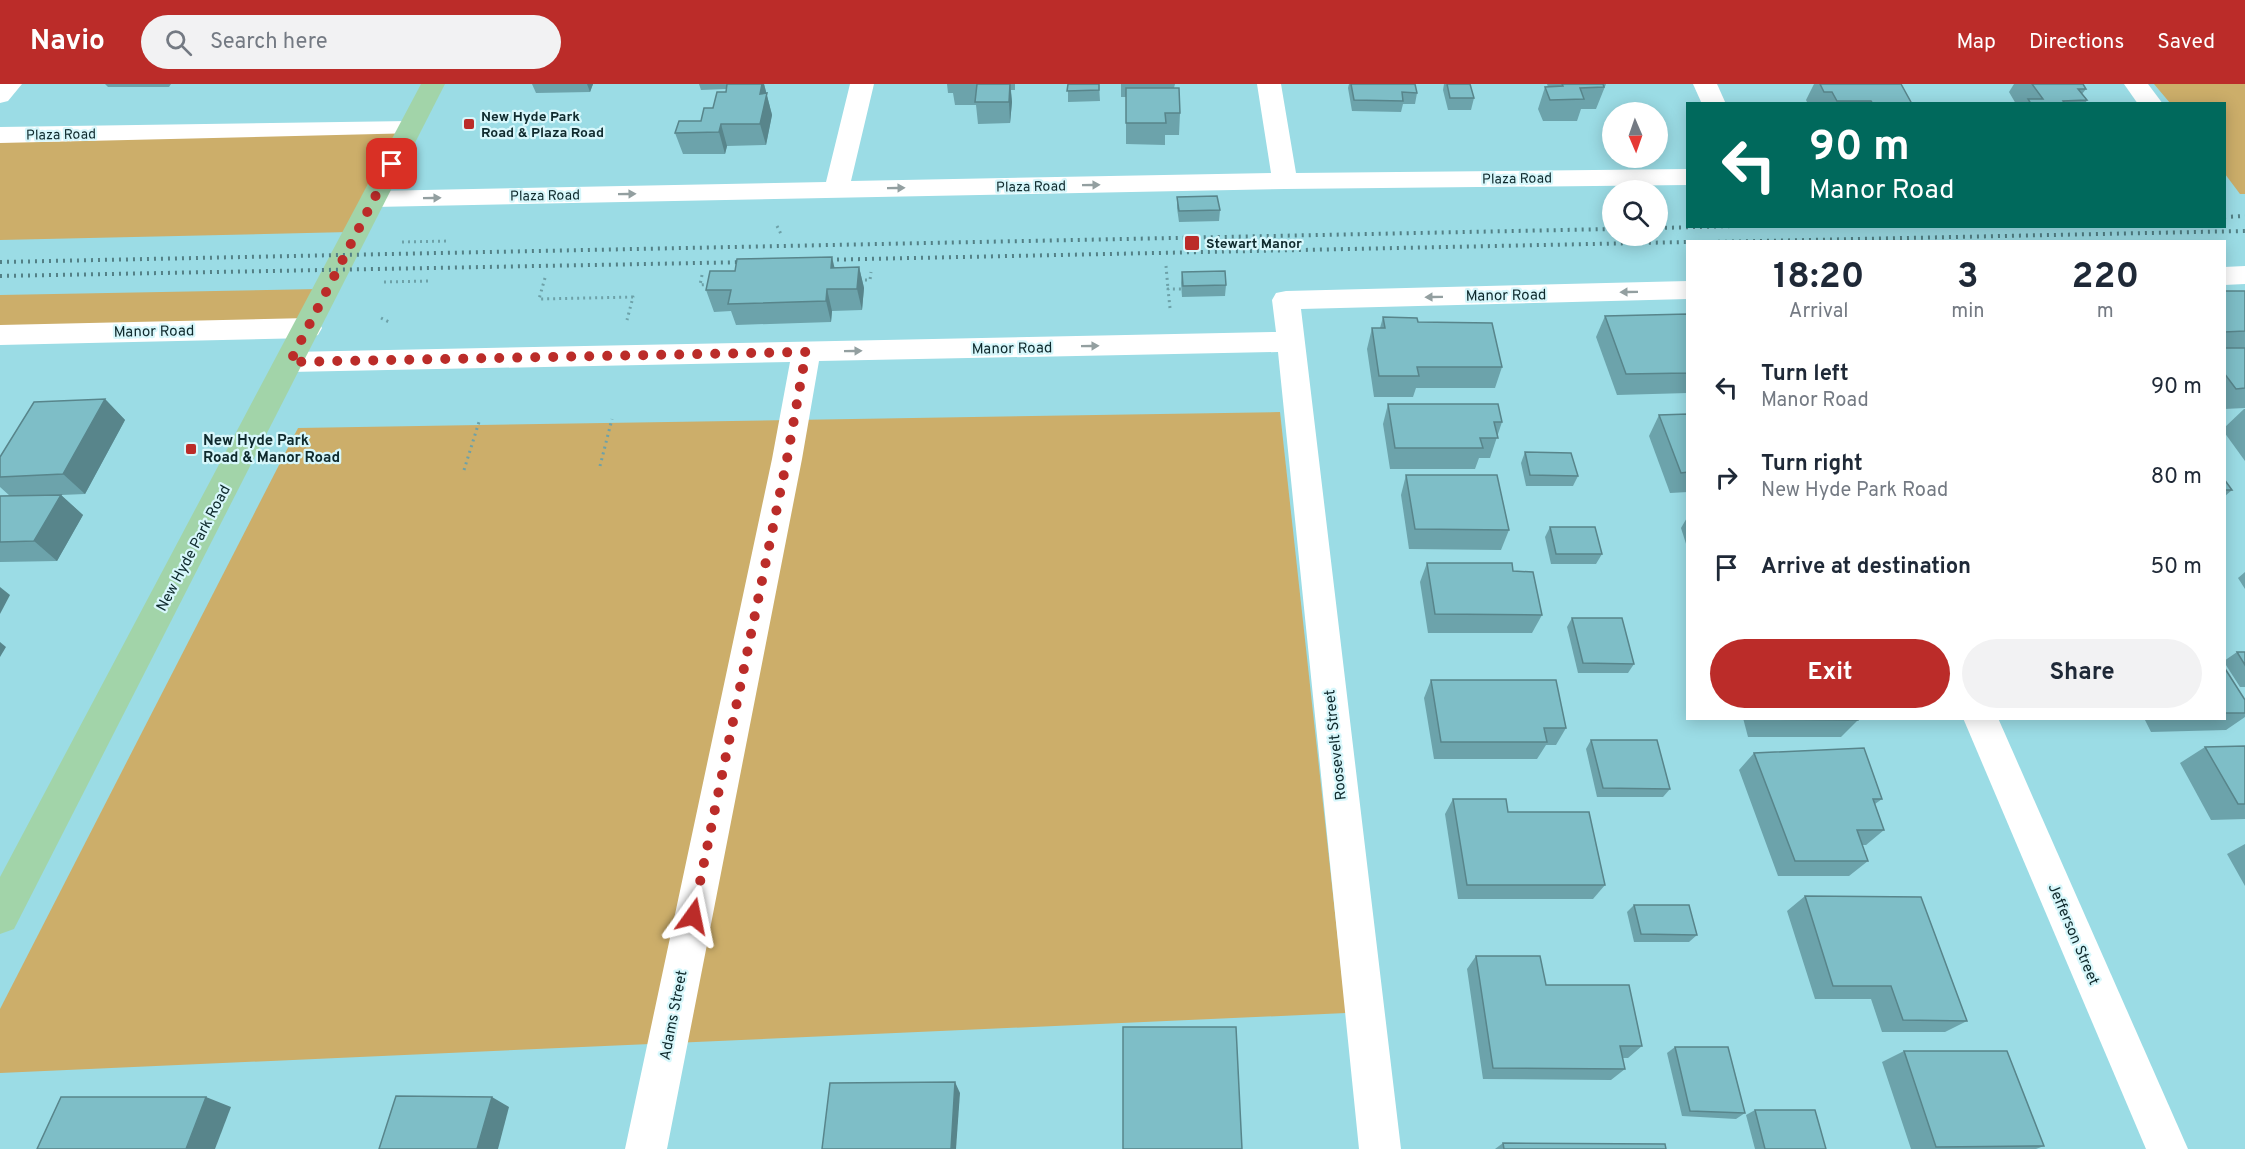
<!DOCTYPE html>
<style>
body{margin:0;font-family:Overpass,sans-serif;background:#f2f2f3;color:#1f2937;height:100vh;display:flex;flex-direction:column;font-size:22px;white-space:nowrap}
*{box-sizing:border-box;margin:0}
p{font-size:20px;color:#747a83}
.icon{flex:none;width:33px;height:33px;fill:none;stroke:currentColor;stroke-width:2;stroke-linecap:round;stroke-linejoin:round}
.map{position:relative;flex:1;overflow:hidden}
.sheet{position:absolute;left:1686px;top:156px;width:540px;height:480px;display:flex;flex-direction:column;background:#fff;border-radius:0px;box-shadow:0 3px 15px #0003}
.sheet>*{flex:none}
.hud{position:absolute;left:1686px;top:18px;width:540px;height:126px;border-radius:0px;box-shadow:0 3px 15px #0003;background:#00695c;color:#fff;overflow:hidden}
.needle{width:39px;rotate:178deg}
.controls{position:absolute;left:1602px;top:18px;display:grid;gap:12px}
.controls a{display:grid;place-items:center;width:66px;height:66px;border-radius:50%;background:#fff;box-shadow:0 3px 15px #0003;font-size:30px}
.pin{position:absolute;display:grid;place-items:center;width:51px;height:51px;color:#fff;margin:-26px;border-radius:12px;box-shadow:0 3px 9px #0006}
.me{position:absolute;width:66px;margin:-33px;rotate:12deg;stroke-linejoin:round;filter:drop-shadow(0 0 4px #0008)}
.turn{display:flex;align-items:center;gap:21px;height:126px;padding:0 24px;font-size:27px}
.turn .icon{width:78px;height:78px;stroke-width:2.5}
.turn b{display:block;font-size:42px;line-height:51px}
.eta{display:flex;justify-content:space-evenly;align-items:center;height:102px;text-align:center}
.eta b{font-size:36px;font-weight:700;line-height:42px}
.primary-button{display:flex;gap:12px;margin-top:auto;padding:12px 24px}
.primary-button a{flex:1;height:69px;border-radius:36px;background:#bb2c29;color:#fff;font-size:24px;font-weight:700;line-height:69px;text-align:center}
.primary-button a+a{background:#f2f2f3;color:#1f2937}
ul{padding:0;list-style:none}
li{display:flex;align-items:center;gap:18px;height:90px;padding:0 24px}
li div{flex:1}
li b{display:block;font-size:22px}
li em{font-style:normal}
header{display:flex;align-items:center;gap:36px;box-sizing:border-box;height:84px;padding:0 30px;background:#bb2c29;color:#fff}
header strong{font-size:28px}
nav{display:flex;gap:33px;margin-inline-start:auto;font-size:21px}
.search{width:420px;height:54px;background:#f2f2f3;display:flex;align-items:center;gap:15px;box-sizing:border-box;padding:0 21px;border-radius:33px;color:#747a83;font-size:22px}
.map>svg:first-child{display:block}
.green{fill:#ccae6a}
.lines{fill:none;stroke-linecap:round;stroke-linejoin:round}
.path{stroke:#6da1a8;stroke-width:3;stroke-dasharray:2 4;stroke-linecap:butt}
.minor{fill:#fff;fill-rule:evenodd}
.major{fill:#a2d4a9;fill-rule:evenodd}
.rail{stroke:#538086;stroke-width:4;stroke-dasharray:2 5;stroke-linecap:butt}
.wall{fill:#6ca3ab}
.shaded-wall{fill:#58858b}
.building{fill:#7ebec7;stroke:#58858b;stroke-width:1.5}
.oneway{fill:#939fa0}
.route{stroke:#bb2c29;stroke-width:10;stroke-dasharray:0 18}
.poi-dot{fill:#bb2c29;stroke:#d7f7fb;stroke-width:2}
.labels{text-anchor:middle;stroke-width:4.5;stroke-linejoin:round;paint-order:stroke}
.far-poi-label{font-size:14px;font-weight:bold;fill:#0f2a2d;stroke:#d7f7fb;text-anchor:start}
.far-street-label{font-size:14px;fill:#0f2a2d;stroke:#d7f7fb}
.street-label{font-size:15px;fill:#0f2a2d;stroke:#d7f7fb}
.poi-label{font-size:15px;font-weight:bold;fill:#0f2a2d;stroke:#d7f7fb;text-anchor:start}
</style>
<header>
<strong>Navio</strong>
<div class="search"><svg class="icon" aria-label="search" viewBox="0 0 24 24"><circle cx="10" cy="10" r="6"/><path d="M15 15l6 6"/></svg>Search here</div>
<nav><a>Map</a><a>Directions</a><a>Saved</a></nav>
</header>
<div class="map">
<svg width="2245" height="1065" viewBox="0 0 2245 1065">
<rect width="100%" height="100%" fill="#9bdce5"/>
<g class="green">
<polygon points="2154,0 2245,0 2245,110 2240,110 2225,90 2224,20 2170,19"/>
<polygon points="403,43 349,148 0,156 0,53"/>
<polygon points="319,205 301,240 0,247 0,211"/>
<polygon points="1280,328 1346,929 0,989 0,925 298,344"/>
</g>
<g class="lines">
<g class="path">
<polyline points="777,142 781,150"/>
<polyline points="402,158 450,157"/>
<polyline points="1166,182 1168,205"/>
<polyline points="702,191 700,201 712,200"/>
<polyline points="545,194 539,215 633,213 627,236"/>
<polyline points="859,196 870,196 871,188"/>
<polyline points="384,198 428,197"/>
<polyline points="1170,224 1168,205 1187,205"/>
<polyline points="381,234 389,238"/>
<polyline points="600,382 612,335"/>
<polyline points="464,386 479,338"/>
</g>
<g class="minor">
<polygon points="0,0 22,0 8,17 0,19"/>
<polygon points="850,0 874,0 851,97 1271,89 1257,0 1281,0 1296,89 1688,85 1688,101 1285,105 374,123 365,121 361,115 365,109 374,107 826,98"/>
<polygon points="1693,0 1717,0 1726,20 1702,20"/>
<polygon points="2124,0 2148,0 2163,20 2138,20"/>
<polygon points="410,37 419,39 422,44 419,49 0,59 0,43"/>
<polygon points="2245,182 2245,200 2224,201 2224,183"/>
<polygon points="1688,197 1688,215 1301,225 1401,1065 1359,1065 1278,268 819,277 802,375 667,1065 625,1065 772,375 790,278 290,288 280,285 276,278 280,271 290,268 1276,248 1272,216 1276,209 1286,207"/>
<polygon points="308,234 318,237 322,244 318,251 308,254 0,261 0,241"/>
<polygon points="1963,634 1998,634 2188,1065 2146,1065"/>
</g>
<polygon class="major" points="421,0 445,0 14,845 0,850 0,793"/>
<g class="rail">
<polyline points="2224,133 2245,132"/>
<polyline points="1658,144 1733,142"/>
<polyline points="1711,158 2245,147"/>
<polyline points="816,176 1688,158"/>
<polyline points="0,178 1612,145"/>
<polyline points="0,192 753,178"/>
</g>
</g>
<g class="wall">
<polygon points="105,0 171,0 169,3 108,3"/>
<polygon points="532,0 593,0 590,8 536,9"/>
<polygon points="699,0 764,0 772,31 766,61 727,62 725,70 683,70 675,49 701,37 726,8 726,5 701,6"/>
<polygon points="947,0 1015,0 1015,6 1011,6 1012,18 1010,39 978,40 976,21 955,21 953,9 948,9"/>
<polygon points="1068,0 1099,0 1100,17 1068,18"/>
<polygon points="1121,0 1175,0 1174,4 1180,29 1179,51 1165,51 1165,61 1126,60 1126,13 1121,13"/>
<polygon points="1349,0 1415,0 1417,9 1415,20 1403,20 1401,28 1352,27 1348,4"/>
<polygon points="1444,0 1470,0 1474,14 1471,26 1448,26 1443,6"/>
<polygon points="1547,0 1606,0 1596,25 1581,25 1577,37 1543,37 1538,25 1545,3 1548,3"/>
<polygon points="1814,0 1901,0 1912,20 1808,20 1806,16"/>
<polygon points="2014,0 2083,0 2086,5 2082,10 2087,16 2085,20 2016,20 2009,8"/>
<polygon points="1177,113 1220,126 1219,137 1179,138 1177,124"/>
<polygon points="859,183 864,204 862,226 832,227 831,238 736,241 731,227 714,228 706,206 735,187"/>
<polygon points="1182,188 1226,201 1225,212 1182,213 1181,199"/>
<polygon points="2224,207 2245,207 2245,324 2224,325"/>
<polygon points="1688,230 1688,309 1617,311 1596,253 1605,232"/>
<polygon points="1383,233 1418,238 1502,283 1495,304 1416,304 1413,313 1374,313 1367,265 1372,244 1380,244"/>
<polygon points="105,315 125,336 85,410 61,411 83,431 57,477 0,478 0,412 10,412 0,403 0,373"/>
<polygon points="1388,320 1502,338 1490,374 1479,374 1475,385 1390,385 1383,340"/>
<polygon points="2244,325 2245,325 2245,377 2224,348 2224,344"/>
<polygon points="1688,330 1688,408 1670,409 1649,352 1659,331"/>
<polygon points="1525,368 1578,392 1573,402 1526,402 1521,379"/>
<polygon points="1406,391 1509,446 1501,466 1409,465 1401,411"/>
<polygon points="2224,395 2232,406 2224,413"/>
<polygon points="1688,432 1688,466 1681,444"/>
<polygon points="1550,443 1602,470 1596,480 1551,480 1545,453"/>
<polygon points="1427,479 1513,487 1542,531 1532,549 1428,549 1420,498"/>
<polygon points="2245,488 2245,505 2238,494"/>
<polygon points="1572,534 1634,580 1628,589 1578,589 1567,543"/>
<polygon points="2237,568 2245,568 2245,603 2240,603 2224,578 2224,577"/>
<polygon points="2224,583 2245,616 2245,633 2226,646 2151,648 2144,634 2224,634"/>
<polygon points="1431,596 1566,644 1556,661 1546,661 1537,675 1434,675 1424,614"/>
<polygon points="1743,634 1858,634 1858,636 1841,653 1748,653"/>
<polygon points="1591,656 1670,705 1663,713 1597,713 1586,665"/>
<polygon points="2245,662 2245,735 2211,736 2180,679 2205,663"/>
<polygon points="1754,669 1882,715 1875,720 1884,746 1866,761 1862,761 1868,777 1849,792 1778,792 1739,686"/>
<polygon points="1453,715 1508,728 1605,801 1593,815 1458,815 1445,730"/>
<polygon points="2245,760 2245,802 2227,770"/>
<polygon points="1805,812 1967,937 1945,948 1882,948 1871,915 1815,915 1787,827"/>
<polygon points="1634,821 1697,851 1689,858 1634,858 1627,828"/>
<polygon points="1476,872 1546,901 1642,962 1628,974 1622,974 1625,985 1611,996 1483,995 1467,885"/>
<polygon points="1675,963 1745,1029 1736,1035 1682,1032 1667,969"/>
<polygon points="1904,967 2044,1062 2036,1065 1911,1065 1882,978"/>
<polygon points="1755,1026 1826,1065 1755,1065 1746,1031"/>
<polygon points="1503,1059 1666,1065 1495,1065"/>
</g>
<g class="shaded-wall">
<polygon points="587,0 593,0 590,8"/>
<polygon points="762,0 764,0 772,31 766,61 760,40 760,10"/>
<polygon points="1010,0 1012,18 1010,39 1009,18"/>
<polygon points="721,40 727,62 725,70 719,48"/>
<polygon points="832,173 837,194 831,184"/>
<polygon points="859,183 864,204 862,226 857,205"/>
<polygon points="827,205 832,227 831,238 826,217"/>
<polygon points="105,315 125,336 85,410 63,390"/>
<polygon points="61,411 83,431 57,477 34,457"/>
<polygon points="0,503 10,511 0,530"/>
<polygon points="0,558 6,563 0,573"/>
<polygon points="955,998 960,1009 956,1065 951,1065"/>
<polygon points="206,1013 231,1023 215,1065 186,1065"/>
<polygon points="492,1013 509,1023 498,1065 477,1065"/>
</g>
<g class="building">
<polygon points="727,0 762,0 760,10 767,9 760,40 721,40 719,48 675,49 679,37 701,37 704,24 713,24 717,8 726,8"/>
<polygon points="977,0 1010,0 1009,18 975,18"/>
<polygon points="1068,0 1099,0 1099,6 1067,7"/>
<polygon points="1351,0 1415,0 1417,9 1402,8 1403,17 1354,16"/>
<polygon points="1447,0 1470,0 1474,14 1450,14"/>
<polygon points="1562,0 1603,0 1604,3 1580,4 1584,15 1550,16 1545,3 1563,2"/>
<polygon points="1820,0 1901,0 1912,20 1873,20 1871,17 1837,17 1832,8 1824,8"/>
<polygon points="2032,0 2083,0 2086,5 2078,5 2087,16 2063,17 2065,20 2031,20 2028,15 2043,15"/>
<polygon points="1126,4 1179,4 1180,29 1165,29 1166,39 1126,39"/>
<polygon points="1217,112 1220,126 1179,127 1177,113"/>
<polygon points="832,173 831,184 859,183 857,205 827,205 826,217 728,220 731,206 706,206 710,187 735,187 737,175"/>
<polygon points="1225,187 1226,201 1183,202 1182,188"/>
<polygon points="2224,207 2245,207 2245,247 2224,248"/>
<polygon points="1688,230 1688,289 1626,290 1605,232"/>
<polygon points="1383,233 1417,234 1418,238 1492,239 1502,283 1417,283 1419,292 1379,292 1372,244 1385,244"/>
<polygon points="2224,264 2245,264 2245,304 2236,305 2224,289"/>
<polygon points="105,315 63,390 0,393 0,373 34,318"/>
<polygon points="1388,320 1498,320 1502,338 1494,338 1498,354 1480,354 1483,364 1395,364"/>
<polygon points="1688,330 1688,388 1681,389 1659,331"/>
<polygon points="1525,368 1571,369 1578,392 1530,391"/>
<polygon points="1406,391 1497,391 1509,446 1415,445"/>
<polygon points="2224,395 2232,406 2224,406"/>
<polygon points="61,411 34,457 0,458 0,412"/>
<polygon points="1550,443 1595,443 1602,470 1556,470"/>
<polygon points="1427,479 1512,479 1513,487 1533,488 1542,531 1435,530"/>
<polygon points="1572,534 1622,534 1634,580 1583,579"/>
<polygon points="2237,568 2245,568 2245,581"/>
<polygon points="2224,583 2245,616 2245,629 2224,629"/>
<polygon points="1431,596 1556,596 1566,644 1544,644 1547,658 1441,658"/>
<polygon points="1763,634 1858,634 1858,636 1763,635"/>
<polygon points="1591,656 1657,656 1670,705 1603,704"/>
<polygon points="2245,662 2245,720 2238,720 2205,663"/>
<polygon points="1864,664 1882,715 1873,715 1884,746 1857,746 1868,777 1795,777 1754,669"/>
<polygon points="1453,715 1506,715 1508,728 1589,728 1605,801 1467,801"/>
<polygon points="1805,812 1921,813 1967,937 1903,936 1891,902 1833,902"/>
<polygon points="1634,821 1689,821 1697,851 1641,850"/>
<polygon points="1476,872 1540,872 1546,901 1629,901 1642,962 1620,962 1625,985 1493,984"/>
<polygon points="1123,943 1236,943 1242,1065 1123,1065"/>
<polygon points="1675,963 1728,963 1745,1029 1690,1027"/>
<polygon points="1904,967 2007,967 2044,1062 1936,1063"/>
<polygon points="955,998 951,1065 822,1065 830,999"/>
<polygon points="396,1012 492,1013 477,1065 379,1065"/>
<polygon points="61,1013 206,1013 186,1065 37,1065"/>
<polygon points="1755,1026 1815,1026 1826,1065 1765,1065"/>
<polygon points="1503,1059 1665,1060 1666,1065 1504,1065"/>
</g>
<defs><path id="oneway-solid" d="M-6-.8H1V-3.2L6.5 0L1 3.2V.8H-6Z" transform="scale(1.5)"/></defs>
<g class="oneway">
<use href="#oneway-solid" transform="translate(1091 101) rotate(-1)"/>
<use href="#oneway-solid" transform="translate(896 104) rotate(-1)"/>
<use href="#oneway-solid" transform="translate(627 110) rotate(-1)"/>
<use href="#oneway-solid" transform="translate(432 114) rotate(-1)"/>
<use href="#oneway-solid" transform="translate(1629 208) rotate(179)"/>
<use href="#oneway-solid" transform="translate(1434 213) rotate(179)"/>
<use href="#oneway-solid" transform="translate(1090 262) rotate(-1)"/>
<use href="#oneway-solid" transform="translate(853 267) rotate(-1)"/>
</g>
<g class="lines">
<polyline class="route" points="392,80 290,278 806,268 787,375 693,832"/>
</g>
<g class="poi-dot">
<rect x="463" y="34" width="12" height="12" rx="3"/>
<rect x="1184" y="151" width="16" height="16" rx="3"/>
<rect x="185" y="359" width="12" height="12" rx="3"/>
</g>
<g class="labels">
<g class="far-poi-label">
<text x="481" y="37">New Hyde Park<tspan x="481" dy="16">Road &amp; Plaza Road</tspan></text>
<text x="1206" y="164">Stewart Manor</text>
</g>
<g class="far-street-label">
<text transform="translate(61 50) rotate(-1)" y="5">Plaza Road</text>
<text transform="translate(1517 94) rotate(-1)" y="5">Plaza Road</text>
<text transform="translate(1031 102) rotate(-1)" y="5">Plaza Road</text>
<text transform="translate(545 111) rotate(-1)" y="5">Plaza Road</text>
</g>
<g class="street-label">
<text transform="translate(1506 211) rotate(-1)" y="5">Manor Road</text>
<text transform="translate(154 247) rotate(-1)" y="5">Manor Road</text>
<text transform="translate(1012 264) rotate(-1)" y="5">Manor Road</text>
<text transform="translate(193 464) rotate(-62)" y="5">New Hyde Park Road</text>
<text transform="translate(1335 661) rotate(-96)" y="5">Roosevelt Street</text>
<text transform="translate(2074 850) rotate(67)" y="5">Jefferson Street</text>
<text transform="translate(673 931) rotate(-79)" y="5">Adams Street</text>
</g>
<g class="poi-label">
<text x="203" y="361">New Hyde Park<tspan x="203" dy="17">Road &amp; Manor Road</tspan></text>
</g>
</g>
</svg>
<div class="controls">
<a><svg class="needle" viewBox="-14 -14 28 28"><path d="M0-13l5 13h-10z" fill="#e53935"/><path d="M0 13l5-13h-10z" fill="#747a83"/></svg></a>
<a><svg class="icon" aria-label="search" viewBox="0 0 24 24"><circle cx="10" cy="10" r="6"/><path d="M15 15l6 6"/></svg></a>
</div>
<div class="pin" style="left:392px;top:80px;background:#d93025"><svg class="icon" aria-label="arrive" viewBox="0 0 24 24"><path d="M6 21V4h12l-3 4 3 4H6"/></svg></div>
<svg class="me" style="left:693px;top:832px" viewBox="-20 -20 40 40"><path d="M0-17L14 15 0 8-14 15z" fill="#bb2c29" stroke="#fff" stroke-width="4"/></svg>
<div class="hud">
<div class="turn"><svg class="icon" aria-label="left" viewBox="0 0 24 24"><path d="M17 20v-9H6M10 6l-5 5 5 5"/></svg><div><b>90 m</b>Manor Road</div></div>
</div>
<section class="sheet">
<div class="eta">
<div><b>18:20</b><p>Arrival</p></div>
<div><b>3</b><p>min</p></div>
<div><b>220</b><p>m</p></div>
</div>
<ul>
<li><svg class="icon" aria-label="left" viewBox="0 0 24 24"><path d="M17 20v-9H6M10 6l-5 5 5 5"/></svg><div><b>Turn left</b><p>Manor Road</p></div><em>90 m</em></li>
<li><svg class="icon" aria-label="right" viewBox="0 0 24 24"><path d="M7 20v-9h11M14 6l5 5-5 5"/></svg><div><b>Turn right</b><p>New Hyde Park Road</p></div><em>80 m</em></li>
<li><svg class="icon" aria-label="arrive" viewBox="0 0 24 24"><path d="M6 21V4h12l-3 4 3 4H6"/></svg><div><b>Arrive at destination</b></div><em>50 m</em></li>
</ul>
<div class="primary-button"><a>Exit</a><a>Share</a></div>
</section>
</div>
